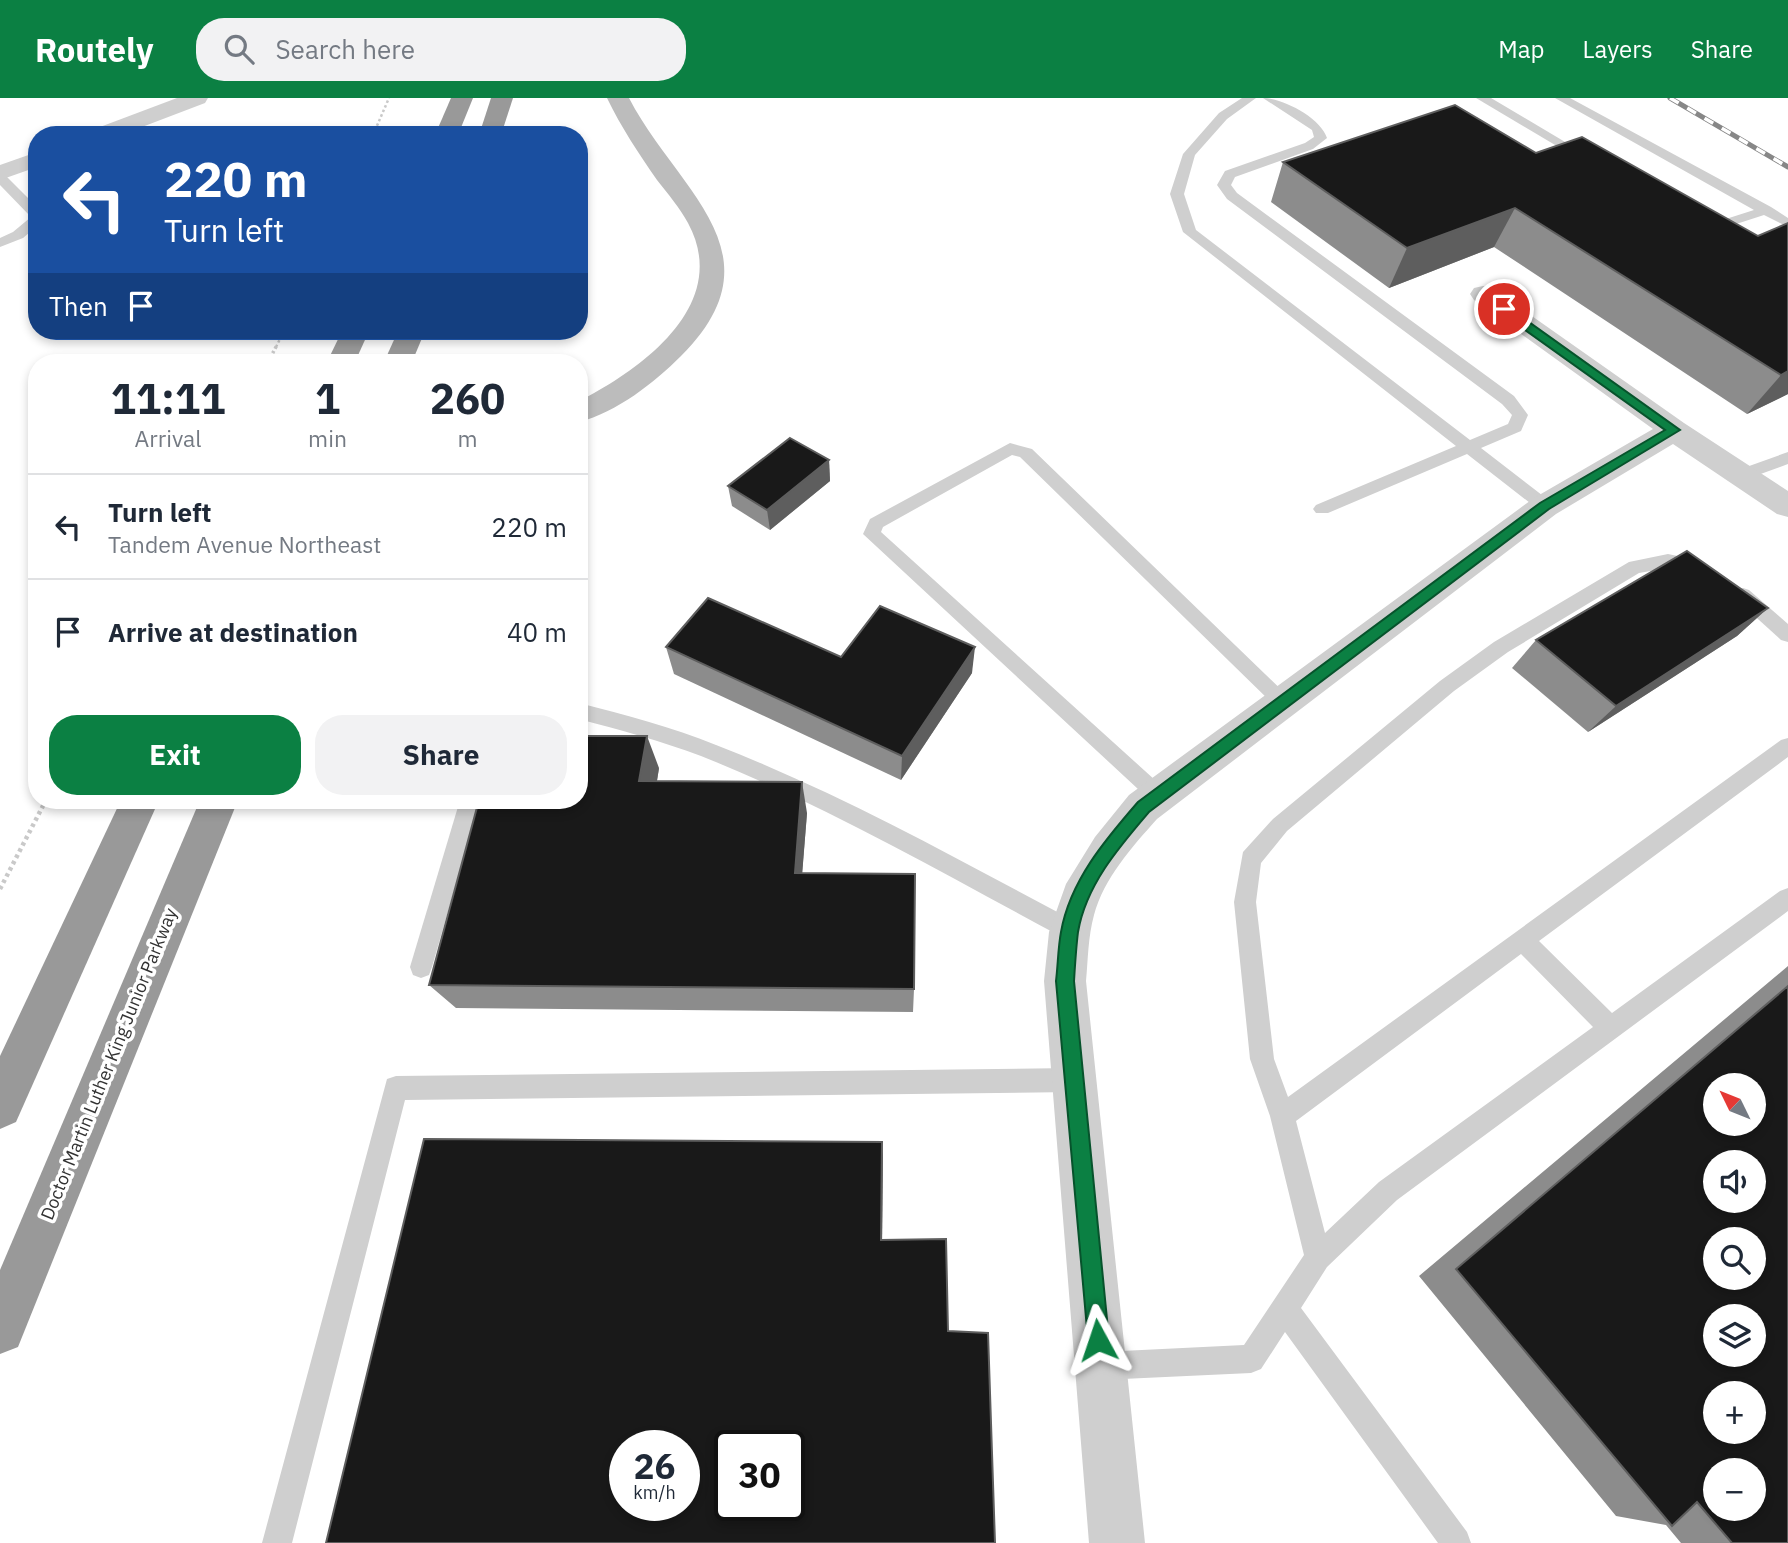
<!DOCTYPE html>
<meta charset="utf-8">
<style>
body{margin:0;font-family:"IBM Plex Sans",sans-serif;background:#f2f2f3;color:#1f2937;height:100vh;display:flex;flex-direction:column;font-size:26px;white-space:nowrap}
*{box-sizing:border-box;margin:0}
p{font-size:23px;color:#747a83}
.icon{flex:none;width:38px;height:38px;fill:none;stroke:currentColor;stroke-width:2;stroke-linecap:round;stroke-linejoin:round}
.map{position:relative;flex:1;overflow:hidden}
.drawer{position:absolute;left:28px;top:256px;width:560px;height:455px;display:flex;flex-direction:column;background:#fff;border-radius:28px;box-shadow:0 4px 10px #0003}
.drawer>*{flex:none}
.top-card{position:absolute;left:28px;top:28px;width:560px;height:214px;border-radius:28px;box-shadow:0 4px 10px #0003;background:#1a4fa0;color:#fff;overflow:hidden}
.needle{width:46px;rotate:313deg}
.tools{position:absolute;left:1703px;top:975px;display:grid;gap:14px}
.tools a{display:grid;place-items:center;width:63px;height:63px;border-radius:50%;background:#fff;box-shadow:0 4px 10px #0003;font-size:35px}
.speed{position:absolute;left:609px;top:1332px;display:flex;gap:14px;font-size:35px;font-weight:700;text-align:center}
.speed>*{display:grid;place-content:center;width:91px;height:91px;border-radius:50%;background:#fff;box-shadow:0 4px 10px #0003;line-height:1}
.speed small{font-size:18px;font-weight:400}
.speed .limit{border:4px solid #111;border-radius:10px;background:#fff;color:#111}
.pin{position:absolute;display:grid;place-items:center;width:60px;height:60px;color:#fff;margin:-30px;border:4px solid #fff;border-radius:50%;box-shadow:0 2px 7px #0007}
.me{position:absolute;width:77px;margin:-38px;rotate:355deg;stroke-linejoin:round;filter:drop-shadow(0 0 5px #0008)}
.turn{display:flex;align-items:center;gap:24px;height:147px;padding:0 21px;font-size:32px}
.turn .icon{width:91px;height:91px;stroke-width:2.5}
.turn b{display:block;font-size:49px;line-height:60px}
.then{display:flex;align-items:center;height:66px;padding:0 21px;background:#0003;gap:14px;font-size:26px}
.eta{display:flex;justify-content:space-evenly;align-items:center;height:119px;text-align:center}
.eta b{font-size:42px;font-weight:800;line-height:49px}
.action{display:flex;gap:14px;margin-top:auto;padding:14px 21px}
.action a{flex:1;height:80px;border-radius:28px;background:#0b8043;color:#fff;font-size:28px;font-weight:800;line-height:80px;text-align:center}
.action a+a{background:#f2f2f3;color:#1f2937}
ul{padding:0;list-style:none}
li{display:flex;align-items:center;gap:21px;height:105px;padding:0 21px;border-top:2px solid #e0e1e3}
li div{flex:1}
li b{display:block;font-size:26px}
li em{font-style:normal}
header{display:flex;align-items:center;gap:42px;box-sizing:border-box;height:98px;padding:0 35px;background:#0b8043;color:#fff}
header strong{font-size:33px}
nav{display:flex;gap:38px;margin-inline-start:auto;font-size:24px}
.search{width:490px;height:63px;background:#f2f2f3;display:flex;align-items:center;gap:18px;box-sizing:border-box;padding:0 24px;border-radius:28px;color:#747a83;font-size:26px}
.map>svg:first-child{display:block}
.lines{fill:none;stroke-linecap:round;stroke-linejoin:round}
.path-far2{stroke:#c9c9c9;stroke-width:2.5;stroke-dasharray:2.5 2.5;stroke-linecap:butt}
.path-far1{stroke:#c9c9c9;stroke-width:3.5;stroke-dasharray:2.5 2.5;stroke-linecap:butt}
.path{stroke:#c9c9c9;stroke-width:4.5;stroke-dasharray:3.5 3.5;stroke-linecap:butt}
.lane{fill:#cfcfcf;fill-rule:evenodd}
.street{fill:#cfcfcf;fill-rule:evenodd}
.secondary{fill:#bcbcbc;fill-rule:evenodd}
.highway{fill:#999;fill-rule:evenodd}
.rail-casing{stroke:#878787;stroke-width:5}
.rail{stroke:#fff;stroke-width:3.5;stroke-dasharray:10;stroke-linecap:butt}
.wall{fill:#8c8c8c}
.shaded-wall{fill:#5e5e5e}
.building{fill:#191919;stroke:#5e5e5e;stroke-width:2;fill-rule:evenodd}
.route{fill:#0b8043;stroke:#07532c;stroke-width:2}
.labels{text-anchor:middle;stroke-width:7;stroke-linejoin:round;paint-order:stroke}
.street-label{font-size:18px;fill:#323232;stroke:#fff}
</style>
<header>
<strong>Routely</strong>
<div class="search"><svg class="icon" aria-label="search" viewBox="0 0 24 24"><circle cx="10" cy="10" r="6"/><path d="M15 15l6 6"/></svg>Search here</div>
<nav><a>Map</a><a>Layers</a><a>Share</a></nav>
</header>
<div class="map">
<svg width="1788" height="1445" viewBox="0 0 1788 1445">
<rect width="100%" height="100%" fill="#fff"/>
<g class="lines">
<g class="path-far2">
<polyline points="373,37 389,0"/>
<polyline points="276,249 284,233"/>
</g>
<polyline class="path-far1" points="268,264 277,247"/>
<polyline class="path" points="0,791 46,702"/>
<g class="lane">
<path d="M1242,0H1256L1227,21L1195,57L1184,96L1196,132L1470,342L1508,326L1512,317L1502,306L1227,101L1217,87L1225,73L1305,45L1314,39L1312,32L1263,0C1283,0 1321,20 1327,40L1313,51L1235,79L1231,87L1237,95L1514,298L1528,317L1521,333L1481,350L1551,404L1554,408L1551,412H1539L1467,356L1328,415H1316L1313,411L1316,407L1456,348L1183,134L1170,96L1183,56L1219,15Z"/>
<polygon points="1476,0 1491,0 1592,60 1586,64 1582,63"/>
<polygon points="1555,0 1570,0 1771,109 1788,120 1788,129 1764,117 1730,128 1699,126 1699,120 1729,120 1754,112"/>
<polygon points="0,76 5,77 37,109 37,128 23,140 0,149 0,140 13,134 31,119 0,87"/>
<polygon points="1010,345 1032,351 1294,604 1291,610 1284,612 1277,610 1020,359 1012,357 883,429 881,434 1166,692 1169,698 1166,704 1159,707 1152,704 863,436 870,421"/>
<polygon points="1788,354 1788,366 1744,382 1736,376 1738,372"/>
<path d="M1668,456L1701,463L1704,468L1701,473L1695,475L1668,470L1639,475L1508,554L1454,593L1287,733L1261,765L1256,804L1274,961L1288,999L1781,642L1788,640V659L1539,843L1612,915L1780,793L1788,790V813L1397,1102L1327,1169L1301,1210L1467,1434L1471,1445H1438L1285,1234L1261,1271L1251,1275L1101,1282L1091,1278L1087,1268L1091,1258L1101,1254L1244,1247L1304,1157L1270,1018L1250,961L1234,804L1243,754L1273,721L1440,583L1494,544L1629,464ZM1521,856L1593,929L1379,1084L1325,1135L1296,1023Z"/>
<polygon points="1743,490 1749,492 1788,526 1788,544 1781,542 1737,502 1734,497 1737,492"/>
<path d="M579,605C625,617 672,629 716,647C842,696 959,762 1078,825L1081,832L1078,839L1070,842L1062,839C944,776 827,708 701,658C661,643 620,632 579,621Z"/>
<polygon points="460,702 480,702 432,869 429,877 421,880 413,877 410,869"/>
<polygon points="1074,970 1083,973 1086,982 1083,991 1074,994 405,1002 292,1445 262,1445 387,981 396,978"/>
</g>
<g class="street">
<polygon points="177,0 208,0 205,5 121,37 89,37 92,32"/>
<polygon points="37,54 37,69 0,82 0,67"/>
<path d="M1483,188L1492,190L1684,325L1788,393V419L1777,416L1673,346L1556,416L1157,721C1132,749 1104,780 1094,817C1088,839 1088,861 1086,883L1145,1445H1089L1044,883L1049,834L1066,786L1095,739L1129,697L1534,400L1653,331L1474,202L1470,196L1474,190Z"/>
</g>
<path class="secondary" d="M607,0H629C677,93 784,155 681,258C654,285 617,314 579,324V303C642,271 732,206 688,125C680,110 668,96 657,82C639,56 621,29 607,0Z"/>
<g class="highway">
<polygon points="451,0 473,0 458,37 435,37"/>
<polygon points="491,0 513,0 501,37 479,37"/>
<polygon points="342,233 369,233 355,264 327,264"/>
<polygon points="398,233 425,233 412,264 384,264"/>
<polygon points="121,702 159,702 16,1024 0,1031 0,958"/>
<polygon points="200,702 238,702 18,1249 0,1256 0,1172"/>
</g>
<g class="rail-casing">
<polyline id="rail" points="1670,0 1788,69"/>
</g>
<use href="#rail" class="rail"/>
</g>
<g class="wall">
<polygon points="1536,55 1758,138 1788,296 1747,316 1494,149 1389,190 1271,104 1283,64"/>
<polygon points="829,362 830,383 770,432 732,408 728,388"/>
<polygon points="1768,510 1737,538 1588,634 1512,570 1536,542"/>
<polygon points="666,549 841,559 972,575 901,682 674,576"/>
<polygon points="659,670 657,683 807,715 802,776 914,891 913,914 456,910 429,887"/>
<polygon points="1788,868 1788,1445 1681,1445 1666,1427 1616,1418 1419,1178"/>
</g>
<g class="shaded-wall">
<polygon points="1515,110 1494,149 1389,190 1407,150"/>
<polygon points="1788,273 1788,296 1747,316 1781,277"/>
<polygon points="829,362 830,383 770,432 767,412"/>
<polygon points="1768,510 1737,538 1588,634 1616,608"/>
<polygon points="975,549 972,575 901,682 902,658"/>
<polygon points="647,638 659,670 652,713 639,683"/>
<polygon points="802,684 807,715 800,803 795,775"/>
<polygon points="882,1044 883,1058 882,1151 881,1142"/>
</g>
<g class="building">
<polygon points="1455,7 1536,55 1582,39 1758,138 1788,125 1788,273 1781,277 1515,110 1407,150 1283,64"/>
<polygon points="37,57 37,64 31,59"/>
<polygon points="790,340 829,362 767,412 728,388"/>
<polygon points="1687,453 1768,510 1616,608 1536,542"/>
<polygon points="708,500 841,559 880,508 975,549 902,658 666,549"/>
<polygon points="579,638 647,638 639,683 802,684 795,775 915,776 914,891 429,887 479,702 579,702"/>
<path d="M1788,888V1445H1732L1697,1404L1672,1428L1456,1171ZM1715,987H1754V1026H1715ZM1715,1064H1754V1102H1715ZM1715,1141H1754V1180H1715ZM1715,1218H1754V1256H1715ZM1715,1295H1754V1334H1715ZM1715,1372H1754V1410H1715Z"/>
<path d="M424,1041L882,1044L881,1142L946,1141L948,1233L988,1235L995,1445H326ZM625,1348H684V1407H625ZM730,1348H789V1407H730Z"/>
</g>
<path class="route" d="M1500,209H1508L1680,332L1549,411L1149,714C1119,749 1086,787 1078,834C1076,850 1075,867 1074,883L1109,1242L1105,1250L1098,1253L1091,1250L1088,1242L1056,883C1058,867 1058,850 1061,834C1070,783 1105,742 1138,704L1540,405L1665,332L1500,214Z"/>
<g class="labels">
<g class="street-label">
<text transform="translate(109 966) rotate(-68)" y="6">Doctor Martin Luther King Junior Parkway</text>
</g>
</g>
</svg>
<div class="tools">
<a><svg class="needle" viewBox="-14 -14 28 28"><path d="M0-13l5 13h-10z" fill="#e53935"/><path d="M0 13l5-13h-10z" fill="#747a83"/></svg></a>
<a><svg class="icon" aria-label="sound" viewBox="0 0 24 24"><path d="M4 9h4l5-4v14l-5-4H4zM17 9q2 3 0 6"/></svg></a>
<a><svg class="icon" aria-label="search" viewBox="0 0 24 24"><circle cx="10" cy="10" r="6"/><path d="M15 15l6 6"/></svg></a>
<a><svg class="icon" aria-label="layers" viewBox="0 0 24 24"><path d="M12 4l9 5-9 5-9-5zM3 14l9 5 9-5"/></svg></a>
<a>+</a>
<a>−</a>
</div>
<div class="speed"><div>26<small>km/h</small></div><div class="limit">30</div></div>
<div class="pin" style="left:1504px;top:211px;background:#d93025"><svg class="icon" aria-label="arrive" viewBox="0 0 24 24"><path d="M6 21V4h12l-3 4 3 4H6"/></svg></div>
<svg class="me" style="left:1098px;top:1242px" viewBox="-20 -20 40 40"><path d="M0-17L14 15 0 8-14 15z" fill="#0b8043" stroke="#fff" stroke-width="4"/></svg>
<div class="top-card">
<div class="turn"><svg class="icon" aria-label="left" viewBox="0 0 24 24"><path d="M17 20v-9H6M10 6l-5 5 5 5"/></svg><div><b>220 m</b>Turn left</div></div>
<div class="then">Then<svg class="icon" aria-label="arrive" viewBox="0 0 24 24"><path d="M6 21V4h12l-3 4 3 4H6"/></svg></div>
</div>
<section class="drawer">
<div class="eta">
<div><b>11:11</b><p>Arrival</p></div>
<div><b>1</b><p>min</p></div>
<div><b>260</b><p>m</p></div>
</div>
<ul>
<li><svg class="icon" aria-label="left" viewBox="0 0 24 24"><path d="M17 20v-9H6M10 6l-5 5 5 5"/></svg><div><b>Turn left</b><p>Tandem Avenue Northeast</p></div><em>220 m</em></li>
<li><svg class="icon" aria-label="arrive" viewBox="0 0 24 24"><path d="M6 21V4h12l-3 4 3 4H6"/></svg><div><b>Arrive at destination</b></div><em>40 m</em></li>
</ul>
<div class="action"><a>Exit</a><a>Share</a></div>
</section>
</div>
